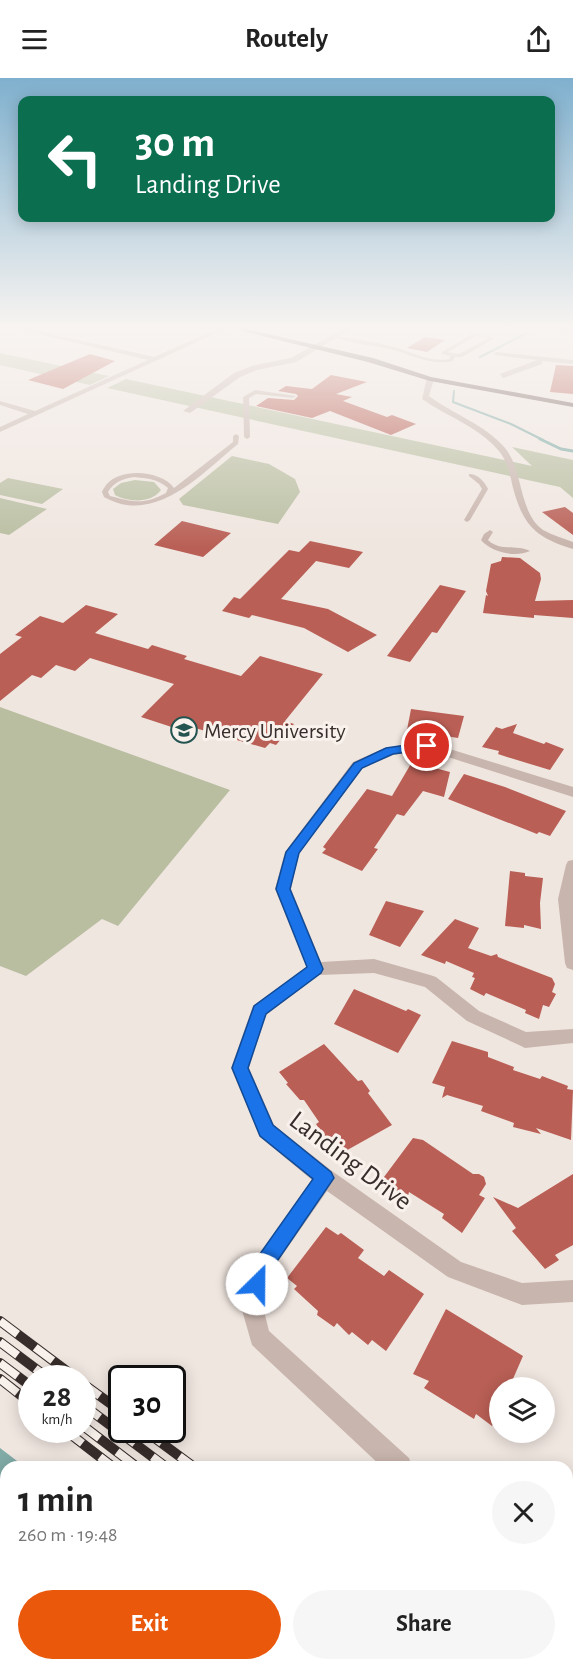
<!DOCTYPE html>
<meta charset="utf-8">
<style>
body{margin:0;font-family:"Alegreya Sans",sans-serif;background:#f6f6f6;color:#222;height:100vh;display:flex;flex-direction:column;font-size:22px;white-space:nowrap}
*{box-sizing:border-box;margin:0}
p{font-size:20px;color:#767676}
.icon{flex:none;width:33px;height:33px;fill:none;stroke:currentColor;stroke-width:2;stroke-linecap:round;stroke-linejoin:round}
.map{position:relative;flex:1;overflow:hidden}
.details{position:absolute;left:0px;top:1383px;width:573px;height:210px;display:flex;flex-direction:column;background:#fff;border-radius:18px 18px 0 0;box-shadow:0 3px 15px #0003}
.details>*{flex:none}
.banner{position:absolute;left:18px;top:18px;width:537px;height:126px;border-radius:12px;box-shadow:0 3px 15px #0003;background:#0b6e4f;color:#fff;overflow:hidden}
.controls{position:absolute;left:489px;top:1299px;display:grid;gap:12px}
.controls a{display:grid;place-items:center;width:66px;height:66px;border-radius:50%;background:#fff;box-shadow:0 3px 15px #0003;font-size:30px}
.speed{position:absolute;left:18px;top:1287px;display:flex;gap:12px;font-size:30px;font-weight:700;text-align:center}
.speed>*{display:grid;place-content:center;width:78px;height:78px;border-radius:50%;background:#fff;box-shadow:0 3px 15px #0003;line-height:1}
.speed small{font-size:15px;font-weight:400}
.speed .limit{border:3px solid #111;border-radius:9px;background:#fff;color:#111}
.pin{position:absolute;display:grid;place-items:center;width:51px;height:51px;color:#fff;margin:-26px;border:3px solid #fff;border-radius:50%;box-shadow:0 2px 6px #0007}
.me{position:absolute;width:66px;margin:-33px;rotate:23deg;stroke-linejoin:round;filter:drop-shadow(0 0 4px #0008)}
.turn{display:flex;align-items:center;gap:21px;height:126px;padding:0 18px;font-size:27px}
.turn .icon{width:78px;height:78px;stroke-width:2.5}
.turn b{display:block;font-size:42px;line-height:51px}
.round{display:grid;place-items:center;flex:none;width:63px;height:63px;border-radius:32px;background:#f6f6f6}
.summary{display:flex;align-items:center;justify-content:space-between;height:102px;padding:0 18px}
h1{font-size:36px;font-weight:700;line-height:45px}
.cta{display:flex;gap:12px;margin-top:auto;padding:12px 18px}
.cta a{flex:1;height:69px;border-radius:36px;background:#ea580c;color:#fff;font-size:24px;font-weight:700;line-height:69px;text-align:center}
.cta a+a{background:#f6f6f6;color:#222}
header{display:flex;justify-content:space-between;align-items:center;height:78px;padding:0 18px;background:#fff;font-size:27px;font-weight:700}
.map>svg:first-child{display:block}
.green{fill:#b9bea1}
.water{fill:#81aba7}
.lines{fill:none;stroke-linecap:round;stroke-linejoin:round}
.stream-far1{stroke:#81aba7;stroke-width:2}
.stream{stroke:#81aba7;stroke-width:3}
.building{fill:#b95f55}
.service{fill:#c8b5ad;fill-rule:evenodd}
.minor{fill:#c8b5ad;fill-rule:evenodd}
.primary{fill:#77625d;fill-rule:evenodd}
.rail-casing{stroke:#372d2b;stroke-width:10}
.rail{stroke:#f8f1ec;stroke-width:8;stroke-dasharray:22;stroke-linecap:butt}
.route{fill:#1a73e8;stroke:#114b97;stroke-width:1.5}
.labels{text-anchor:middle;stroke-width:6;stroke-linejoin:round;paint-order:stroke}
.poi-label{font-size:22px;fill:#372d2b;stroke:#f8f1ec;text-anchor:start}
.near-street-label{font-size:27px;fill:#372d2b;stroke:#f8f1ec}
</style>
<header><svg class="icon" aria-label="menu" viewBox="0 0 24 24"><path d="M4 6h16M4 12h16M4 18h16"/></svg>Routely<svg class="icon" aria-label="share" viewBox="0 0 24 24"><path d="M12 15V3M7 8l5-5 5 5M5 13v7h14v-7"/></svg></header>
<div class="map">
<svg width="573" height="1593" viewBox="0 0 573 1593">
<rect width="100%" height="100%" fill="#f0e6e0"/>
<g class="green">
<polygon points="0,275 109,298 90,307 0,287"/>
<polygon points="126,301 532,388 512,369 573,382 573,420 560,409 107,310"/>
<polygon points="232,378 269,386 295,401 300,414 278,446 183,427 179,421"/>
<polygon points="8,400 63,411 42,426 0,417 0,405"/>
<path d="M135,402L154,404L161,412C151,426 128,424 115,417L113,411L121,405Z"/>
<polygon points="0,420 47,431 9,457 0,455"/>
<polygon points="0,629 230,712 118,848 102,841 26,898 0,888"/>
</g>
<polygon class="water" points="0,1370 25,1389 6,1389 6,1587 284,1587 292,1593 0,1593"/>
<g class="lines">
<g class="stream-far1">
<polyline points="480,279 527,255"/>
<polyline points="454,313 453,324 511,346 543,362"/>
</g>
<polyline class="stream" points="540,361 561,371 573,373"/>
</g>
<g class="building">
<polygon points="425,259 445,262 427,274 407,270"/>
<polygon points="90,276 115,283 63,311 28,302"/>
<polygon points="556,287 573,288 573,316 550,314"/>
<polygon points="331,297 367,304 336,316 352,319 343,323 387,339 392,337 416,346 391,357 330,333 312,340 256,328 268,320 294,322 298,318 296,316 278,313 286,308 312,311"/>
<polygon points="565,429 573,435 573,457 542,434"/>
<polygon points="182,443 231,455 203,479 154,467"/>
<polygon points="310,463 363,474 349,490 316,483 281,521 328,531 377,557 348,574 304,550 252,537 249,540 222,533 234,519 240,521 289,472 299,474"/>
<polygon points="502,479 520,480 540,495 541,501 535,523 573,522 573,540 534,537 534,540 483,535 486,517 488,518 486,513 491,486 501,483"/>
<polygon points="440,507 466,513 437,555 432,554 410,584 387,578"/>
<polygon points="86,527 118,536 95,555 148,571 152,567 187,578 184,581 241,598 260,578 323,596 285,643 294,646 276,667 270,665 265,670 195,650 190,655 141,639 174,606 90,580 75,593 56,587 41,600 32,597 0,623 0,576 22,559 15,557 40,538 63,545"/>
<polygon points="411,631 464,638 458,660 407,652"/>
<polygon points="517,646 513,655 544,666 546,664 564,671 550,692 507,679 498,676 499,673 482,669 496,649 502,651"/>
<polygon points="412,684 450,694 444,719 423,713 404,738 397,736 374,770 378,771 362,793 322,775 326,771 323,769 367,711 392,718"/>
<polygon points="464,696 505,709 566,733 550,758 539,754 537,756 448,721"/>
<polygon points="510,793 525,795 525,798 543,800 540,825 541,851 524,847 524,850 505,848"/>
<polygon points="386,823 424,833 400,869 369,857"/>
<polygon points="455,841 479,850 468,870 491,878 497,876 498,879 552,900 555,906 552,914 556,916 549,929 543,927 539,941 525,935 526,932 486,915 484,918 470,911 475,900 472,899 474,895 446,883 445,886 421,877"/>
<polygon points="354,911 406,933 408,931 421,937 398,975 334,946"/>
<polygon points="452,963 488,974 488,979 514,989 513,992 540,1001 542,998 568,1008 567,1011 573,1012 571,1062 536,1050 541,1056 513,1049 514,1045 481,1033 483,1028 447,1017 442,1020 445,1009 432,1005"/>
<polygon points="324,966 358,1003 362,1002 370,1013 368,1015 392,1047 342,1075 333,1064 329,1066 316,1046 319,1044 304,1022 300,1022 286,1006 288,1005 279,994"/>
<polygon points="413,1060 423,1062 473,1096 479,1096 484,1099 486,1106 479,1117 485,1120 462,1155 442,1140 444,1136 409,1114 408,1118 401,1111 396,1115 381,1103"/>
<polygon points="573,1096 573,1167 555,1177 559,1182 545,1191 512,1153 516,1150 493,1119 518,1130"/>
<polygon points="326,1149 338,1157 341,1155 364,1172 358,1180 384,1198 389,1192 424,1216 386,1273 372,1262 368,1267 352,1254 349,1257 337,1245 334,1249 317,1237 318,1233 294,1211 297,1208 287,1200"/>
<polygon points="446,1231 523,1278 509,1310 500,1310 500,1332 492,1348 476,1336 474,1341 424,1310 429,1303 413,1296"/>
</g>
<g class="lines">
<g class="service">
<path d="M473,255L495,260L462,279H455L453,283C429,288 412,276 389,271C372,267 351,266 335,259L337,258C356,261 375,264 394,269C412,274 430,285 449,281L450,278L442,276V274ZM476,258L489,260L459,276L448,274Z"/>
<polygon points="255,312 296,318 293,320 256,316 249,320 250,359 247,361 244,359 243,319"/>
<path d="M236,356L239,358L238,366C201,396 155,448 104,419L102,414C102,413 106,407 107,406C122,389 162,393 174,410L233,364V358ZM134,399C146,400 158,401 168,410L166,415C144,427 133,424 110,418L108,414C114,404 122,401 134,399Z"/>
<path d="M469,396C477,395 485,404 488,411L470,442L467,444L464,442L482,411L479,406L469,398Z"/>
<path d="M490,452L493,454L488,462C500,474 516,466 530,473C515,480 491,474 481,462L484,456Z"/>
</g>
<g class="minor">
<polygon points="1,247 12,247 154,279 226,247 234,247 0,354 0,349 28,336 0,327 0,323 35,333 148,282"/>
<polygon points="350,247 358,247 296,284 257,292 240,299 190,335 183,333 234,295 252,288 291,280"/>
<polygon points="526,247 573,250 573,254 529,250"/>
<polygon points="496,274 573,282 573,286 542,283 542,286 503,300 500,296 537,282 494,277"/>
<path d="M427,299L434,301L429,318C453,336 486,347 505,370C524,393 518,434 543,452C552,457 563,460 573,464V471C533,459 522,445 512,406C510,394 506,381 498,372C479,349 446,338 422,321Z"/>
<polygon points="427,664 573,709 573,719 426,672 393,677 363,690 299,775 291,811 321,884 374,881 430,897 436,899 479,933 526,954 573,951 573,965 525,970 519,967 467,943 425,909 374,895 319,897 266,937 249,990 274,1047 332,1093 461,1184 522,1205 573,1202 573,1224 522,1227 448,1199 327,1113 272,1192 262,1225 269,1253 409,1380 412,1389 382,1389 252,1267 240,1225 253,1187 312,1102 260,1059 231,990 253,928 307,889 275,811 285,774 353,684 385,670"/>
<polygon points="573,782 573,892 567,890 565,885 558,821 566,787 568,783"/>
<polygon points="567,1506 573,1508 573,1536 567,1534"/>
</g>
<polygon class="primary" points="218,247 229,247 373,280 431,299 573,325 573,329 430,303 368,284"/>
<g class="rail-casing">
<g id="rail">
<polyline points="0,1243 76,1300"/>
<polyline points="0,1264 48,1300"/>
<polyline points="0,1285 32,1309"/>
<polyline points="0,1301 32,1326"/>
<polyline points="82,1305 122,1334"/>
<polyline points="82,1326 166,1389"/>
<polyline points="82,1347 137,1389"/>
<polyline points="65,1352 113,1389"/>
<polyline points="144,1352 194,1389"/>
<polyline points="370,1587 377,1593"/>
<polyline points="396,1587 403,1593"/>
<polyline points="426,1587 434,1593"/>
<polyline points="459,1587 467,1593"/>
</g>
</g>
<use href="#rail" class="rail"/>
</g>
<linearGradient id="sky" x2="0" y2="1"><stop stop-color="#7fb0ce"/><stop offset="0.53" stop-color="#f8f4f1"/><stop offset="1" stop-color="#f8f4f1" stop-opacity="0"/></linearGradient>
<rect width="573" height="470" fill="url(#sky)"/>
<polygon class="route" points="427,664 433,668 431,671 393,676 362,690 299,775 290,811 323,891 321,895 266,936 248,990 273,1047 331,1094 334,1100 271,1192 264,1213 257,1216 251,1213 248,1206 257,1180 313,1101 260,1058 232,990 254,928 307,889 276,811 286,774 354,685 386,670"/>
<defs>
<g id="university-ring" transform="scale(1.35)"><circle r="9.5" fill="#f8f1ec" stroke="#245450" stroke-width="1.5"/><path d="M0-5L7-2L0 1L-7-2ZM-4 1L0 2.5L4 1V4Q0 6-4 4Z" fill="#245450"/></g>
</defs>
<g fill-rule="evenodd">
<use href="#university-ring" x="184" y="652"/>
</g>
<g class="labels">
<g class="poi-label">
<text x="204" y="660">Mercy University</text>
</g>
<g class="near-street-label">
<text transform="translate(351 1082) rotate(37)" y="9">Landing Drive</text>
</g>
</g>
</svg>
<div class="controls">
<a><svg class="icon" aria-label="layers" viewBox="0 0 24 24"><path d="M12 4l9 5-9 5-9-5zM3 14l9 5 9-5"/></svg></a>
</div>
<div class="speed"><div>28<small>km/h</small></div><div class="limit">30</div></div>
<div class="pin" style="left:427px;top:668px;background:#d93025"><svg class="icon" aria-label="arrive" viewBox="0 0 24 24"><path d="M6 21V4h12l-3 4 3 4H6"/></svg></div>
<svg class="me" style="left:257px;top:1206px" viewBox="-20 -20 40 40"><circle r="19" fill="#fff"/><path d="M0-13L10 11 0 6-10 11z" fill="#1a73e8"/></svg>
<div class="banner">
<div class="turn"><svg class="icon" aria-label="left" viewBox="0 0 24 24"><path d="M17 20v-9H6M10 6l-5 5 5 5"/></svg><div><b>30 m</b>Landing Drive</div></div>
</div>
<section class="details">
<div class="summary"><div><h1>1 min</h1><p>260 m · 19:48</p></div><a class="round"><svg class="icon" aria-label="close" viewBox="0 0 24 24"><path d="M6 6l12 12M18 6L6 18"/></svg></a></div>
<div class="cta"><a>Exit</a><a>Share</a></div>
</section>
</div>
